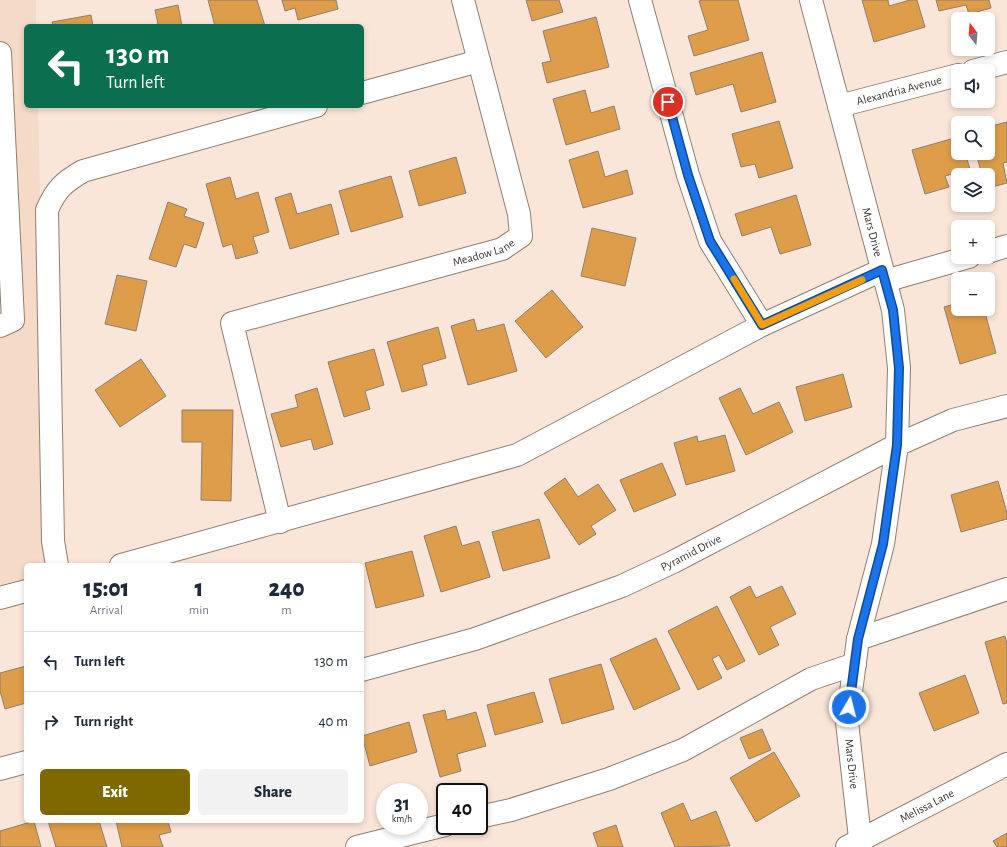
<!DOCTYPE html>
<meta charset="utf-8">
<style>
body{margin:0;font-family:"Alegreya Sans",sans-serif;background:#f2f2f3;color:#1f2937;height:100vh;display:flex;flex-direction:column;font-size:15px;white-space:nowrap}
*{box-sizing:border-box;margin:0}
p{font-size:13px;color:#747a83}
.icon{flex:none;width:22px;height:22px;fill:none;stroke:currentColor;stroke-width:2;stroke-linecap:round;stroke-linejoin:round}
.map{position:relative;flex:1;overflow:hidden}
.panel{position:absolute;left:24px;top:563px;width:340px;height:260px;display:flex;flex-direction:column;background:#fff;border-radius:6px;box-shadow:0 2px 6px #0003}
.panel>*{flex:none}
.top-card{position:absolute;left:24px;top:24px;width:340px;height:84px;border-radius:6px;box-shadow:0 2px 6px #0003;background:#0b6e4f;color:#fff;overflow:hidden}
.needle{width:26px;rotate:344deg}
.controls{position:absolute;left:951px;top:12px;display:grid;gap:8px}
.controls a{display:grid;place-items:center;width:44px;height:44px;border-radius:6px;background:#fff;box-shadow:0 2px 6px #0003;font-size:20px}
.speed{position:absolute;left:376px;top:783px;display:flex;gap:8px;font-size:20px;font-weight:700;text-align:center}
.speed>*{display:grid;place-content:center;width:52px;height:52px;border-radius:50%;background:#fff;box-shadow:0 2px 6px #0003;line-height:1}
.speed small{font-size:10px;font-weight:400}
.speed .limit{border:2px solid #111;border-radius:6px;background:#fff;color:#111}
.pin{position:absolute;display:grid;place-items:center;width:34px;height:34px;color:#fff;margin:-17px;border:2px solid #fff;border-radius:50%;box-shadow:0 1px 4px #0007}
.me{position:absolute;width:44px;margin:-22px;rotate:8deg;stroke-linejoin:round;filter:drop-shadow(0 0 3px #0008)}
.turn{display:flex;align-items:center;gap:14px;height:84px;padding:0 16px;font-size:18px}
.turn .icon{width:52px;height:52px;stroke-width:2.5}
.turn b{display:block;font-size:28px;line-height:34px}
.eta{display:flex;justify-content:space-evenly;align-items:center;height:68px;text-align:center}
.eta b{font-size:24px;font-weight:800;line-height:28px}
.button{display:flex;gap:8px;margin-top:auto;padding:8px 16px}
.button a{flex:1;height:46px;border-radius:6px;background:#7e6800;color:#fff;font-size:16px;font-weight:800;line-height:46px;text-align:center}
.button a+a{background:#f2f2f3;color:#1f2937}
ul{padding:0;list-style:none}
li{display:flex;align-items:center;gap:12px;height:60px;padding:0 16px;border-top:1px solid #e0e1e3}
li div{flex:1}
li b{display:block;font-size:15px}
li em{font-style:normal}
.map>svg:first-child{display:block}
.built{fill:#f4dac7}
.building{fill:#dd9d4a;stroke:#8d7f70}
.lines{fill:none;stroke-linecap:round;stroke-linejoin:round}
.minor-casing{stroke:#907f72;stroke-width:24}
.minor{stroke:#fff;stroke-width:22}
.route-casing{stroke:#114b97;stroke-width:10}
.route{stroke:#1a73e8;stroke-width:7}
.slow{stroke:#f59e0b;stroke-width:7}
.labels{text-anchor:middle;stroke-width:3.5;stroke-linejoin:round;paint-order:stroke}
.street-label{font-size:12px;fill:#3e3631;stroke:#fef6f0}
</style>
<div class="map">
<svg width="1007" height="847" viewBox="0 0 1007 847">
<rect width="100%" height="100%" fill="#fae6d8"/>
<polygon class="built" points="0,0 36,0 36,26 26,26 26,106 38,106 49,565 26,565 26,584 0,591"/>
<g class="building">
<polygon points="208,0 257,0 265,26 215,26"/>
<polygon points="282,0 336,0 338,9 298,20 295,8 285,11"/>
<polygon points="526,0 559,0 563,12 532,21"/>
<polygon points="702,0 738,0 749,40 694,56 688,36 708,30 699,1"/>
<polygon points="862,0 888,0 889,6 910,0 917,0 925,27 874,42"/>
<polygon points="936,0 989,0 991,8 969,14 966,5 939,11"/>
<polygon points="178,5 182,26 149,26 158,24 155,10"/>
<polygon points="91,15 93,26 53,26 52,22"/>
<polygon points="596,17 609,67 547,83 542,63 551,61 543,31"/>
<polygon points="762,52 776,102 741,112 733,84 696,95 690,73"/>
<polygon points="585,90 591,113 614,106 620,129 566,145 553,99"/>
<polygon points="779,121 793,168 759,178 755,164 741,167 732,134"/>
<polygon points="1007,122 1007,162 1003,163 1007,183 988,188 988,175 982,175 976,153 988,153 988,127"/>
<polygon points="958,137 958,153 965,153 970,169 945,176 949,187 925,194 912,150"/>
<polygon points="598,151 605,177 627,170 633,194 583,208 569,160"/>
<polygon points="456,157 466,193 419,206 409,171"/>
<polygon points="391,176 403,217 351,232 339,191"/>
<polygon points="230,177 236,199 258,192 269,232 253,237 258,253 236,259 232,244 223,247 206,184"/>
<polygon points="291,193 297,214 331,204 339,234 290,249 275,198"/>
<polygon points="796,195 811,245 780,254 771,227 742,236 735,214"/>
<polygon points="168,202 187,209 184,216 204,223 196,248 184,244 176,267 149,259"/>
<polygon points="592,228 636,238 625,286 581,276"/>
<polygon points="117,275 147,281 136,331 105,324"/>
<polygon points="552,290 583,327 546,358 515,321"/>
<polygon points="958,303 958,309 984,309 996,353 960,364 944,307"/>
<polygon points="474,319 477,331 504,324 517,371 468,385 451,326"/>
<polygon points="438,327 446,358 422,365 427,385 402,392 387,342"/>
<polygon points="374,349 384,385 365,391 370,409 344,417 328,362"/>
<polygon points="141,359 166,396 120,427 95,390"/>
<polygon points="843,374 852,407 805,421 796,387"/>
<polygon points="317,388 333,444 314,450 311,439 281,447 271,414 298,407 295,395"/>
<polygon points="740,388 753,414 779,402 793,432 746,455 719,398"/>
<polygon points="182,410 233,410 231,501 201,500 202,442 182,442"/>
<polygon points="725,435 735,471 686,485 674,443 697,436 698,442"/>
<polygon points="662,463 676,495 634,512 620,480"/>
<polygon points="565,478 578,497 598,484 616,510 591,526 596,534 579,545 544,493"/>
<polygon points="998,481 1007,513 1007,519 961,532 951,495"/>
<polygon points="539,519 550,558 503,571 492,532"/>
<polygon points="456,526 462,546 479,541 490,577 441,592 424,536"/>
<polygon points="412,551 424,596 376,608 365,563"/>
<polygon points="750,586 756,598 782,586 796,614 770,627 779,645 759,655 730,597"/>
<polygon points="717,606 745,661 727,670 719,655 712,659 722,678 698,690 668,631"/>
<polygon points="1005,636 1007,644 1007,703 1003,704 985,642"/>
<polygon points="656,638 680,689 634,710 610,659"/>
<polygon points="601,664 614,709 562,724 549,679"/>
<polygon points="26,666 26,703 5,709 0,691 0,673"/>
<polygon points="965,675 979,713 934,731 919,693"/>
<polygon points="534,692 543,722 495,735 487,705"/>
<polygon points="445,710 447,720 476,712 486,746 457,754 461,771 440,777 423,715"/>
<polygon points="409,722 417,752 370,766 362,736"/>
<polygon points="762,729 771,750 749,759 740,738"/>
<polygon points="774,752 800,796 756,822 730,778"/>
<polygon points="683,803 691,821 716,811 730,846 675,847 661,813"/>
<polygon points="34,821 41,847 0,847 0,831"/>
<polygon points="48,821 99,821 107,847 56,847"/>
<polygon points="116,821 168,821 171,832 159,835 163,847 122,847"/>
<polygon points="616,825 623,847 598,847 593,833"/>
<polygon points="1007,833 1007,847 997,847 993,841"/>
</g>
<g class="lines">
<g class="minor-casing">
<g id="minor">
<polyline points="640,0 688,175 710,241 762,325"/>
<path id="s1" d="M811,0L893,310L899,368L897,445L883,544L858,639L847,722L861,847"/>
<polyline points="0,53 13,320 0,326"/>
<polyline points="973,71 1007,62"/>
<polyline points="362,93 479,61"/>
<path id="s2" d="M839,106L958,75"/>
<polyline points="988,252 1007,246"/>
<polyline points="885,281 969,257"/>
<path id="s3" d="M280,522L232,323L502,249L521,236L519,214L463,0"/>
<path d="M57,565L53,541L47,210C56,189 64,182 83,171L316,106"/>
<polyline points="121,565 517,455 762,325 882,270"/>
<polyline points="0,598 26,591"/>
<polyline points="858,639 1007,589"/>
<path id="s4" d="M362,670L475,639L622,586L673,562L897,445L953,420L1007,406"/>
<polyline points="0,769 26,762"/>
<polyline points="479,817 511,810 609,779 683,750 811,679 855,664"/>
<polyline points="357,847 445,825"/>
<path id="s5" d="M847,847L1007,764"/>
</g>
</g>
<use href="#minor" class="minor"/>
</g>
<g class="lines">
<g class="route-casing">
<polyline id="route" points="668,102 688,175 710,241 762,325 882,270 893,310 899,368 897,445 883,544 858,639 849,707"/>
</g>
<use href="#route" class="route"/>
<polyline class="slow" points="734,279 762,325 862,280"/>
</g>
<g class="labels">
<g class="street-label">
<text dy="4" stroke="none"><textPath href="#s2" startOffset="62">Alexandria Avenue</textPath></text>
<text dy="4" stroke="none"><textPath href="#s1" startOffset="240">Mars Drive</textPath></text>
<text dy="4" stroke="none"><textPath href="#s3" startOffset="466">Meadow Lane</textPath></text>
<text dy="4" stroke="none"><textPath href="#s4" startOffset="350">Pyramid Drive</textPath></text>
<text dy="4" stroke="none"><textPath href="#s1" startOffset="780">Mars Drive</textPath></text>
<text dy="4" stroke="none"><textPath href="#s5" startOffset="90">Melissa Lane</textPath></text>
</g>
</g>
</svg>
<div class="controls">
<a><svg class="needle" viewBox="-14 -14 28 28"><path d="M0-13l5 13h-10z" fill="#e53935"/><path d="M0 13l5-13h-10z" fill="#747a83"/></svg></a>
<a><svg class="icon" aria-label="sound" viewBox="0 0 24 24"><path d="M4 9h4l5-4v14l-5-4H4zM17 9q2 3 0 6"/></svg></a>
<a><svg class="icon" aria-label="search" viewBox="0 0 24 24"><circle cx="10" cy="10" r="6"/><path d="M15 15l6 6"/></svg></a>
<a><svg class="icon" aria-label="layers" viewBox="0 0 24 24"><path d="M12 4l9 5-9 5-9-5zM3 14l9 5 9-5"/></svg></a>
<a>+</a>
<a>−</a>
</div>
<div class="speed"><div>31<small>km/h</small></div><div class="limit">40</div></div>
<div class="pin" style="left:668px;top:102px;background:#d93025"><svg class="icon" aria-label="arrive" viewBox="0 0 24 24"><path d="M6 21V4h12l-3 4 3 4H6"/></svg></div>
<svg class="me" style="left:849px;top:707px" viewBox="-20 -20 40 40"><circle r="17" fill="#1a73e8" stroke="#fff" stroke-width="3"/><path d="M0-11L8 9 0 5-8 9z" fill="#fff"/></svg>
<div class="top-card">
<div class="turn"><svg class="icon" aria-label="left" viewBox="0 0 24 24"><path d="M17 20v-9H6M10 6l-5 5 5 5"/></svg><div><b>130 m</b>Turn left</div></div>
</div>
<section class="panel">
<div class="eta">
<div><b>15:01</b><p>Arrival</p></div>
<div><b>1</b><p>min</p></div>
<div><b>240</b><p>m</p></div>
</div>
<ul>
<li><svg class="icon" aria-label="left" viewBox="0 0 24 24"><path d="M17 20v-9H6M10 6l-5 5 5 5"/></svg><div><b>Turn left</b></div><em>130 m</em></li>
<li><svg class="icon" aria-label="right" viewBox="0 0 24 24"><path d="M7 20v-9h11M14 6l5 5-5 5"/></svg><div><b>Turn right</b></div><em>40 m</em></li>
</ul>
<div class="button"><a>Exit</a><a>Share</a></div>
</section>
</div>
